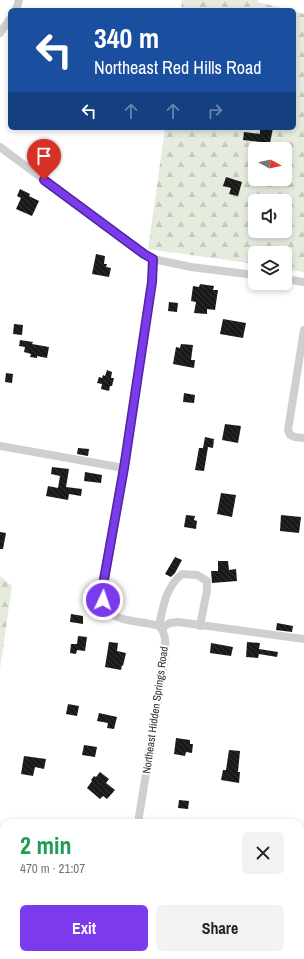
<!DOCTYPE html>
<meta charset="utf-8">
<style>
body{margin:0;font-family:"Archivo Narrow",sans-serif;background:#f2f2f2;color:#222;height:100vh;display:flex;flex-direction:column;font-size:15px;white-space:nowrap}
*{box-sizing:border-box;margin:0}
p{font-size:13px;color:#767676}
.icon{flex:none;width:22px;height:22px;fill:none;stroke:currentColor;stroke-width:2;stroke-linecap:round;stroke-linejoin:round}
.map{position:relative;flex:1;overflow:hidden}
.panel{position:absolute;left:0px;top:819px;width:304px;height:140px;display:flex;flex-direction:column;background:#fff;border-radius:12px 12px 0 0;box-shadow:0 2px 6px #0003}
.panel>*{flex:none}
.guide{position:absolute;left:8px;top:8px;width:288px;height:122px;border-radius:6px;box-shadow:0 2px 6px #0003;background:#1a4fa0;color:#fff;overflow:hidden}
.needle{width:26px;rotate:98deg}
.buttons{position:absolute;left:248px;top:142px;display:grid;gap:8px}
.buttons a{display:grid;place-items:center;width:44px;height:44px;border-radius:6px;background:#fff;box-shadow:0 2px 6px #0003;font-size:20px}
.pin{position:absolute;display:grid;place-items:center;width:34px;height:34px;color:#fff;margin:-41px -17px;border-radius:50% 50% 50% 0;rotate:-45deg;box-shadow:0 0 4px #0007}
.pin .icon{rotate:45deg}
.me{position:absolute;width:44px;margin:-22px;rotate:3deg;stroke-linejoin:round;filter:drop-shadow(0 0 3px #0008)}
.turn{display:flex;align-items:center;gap:14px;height:84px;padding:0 20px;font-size:18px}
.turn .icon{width:52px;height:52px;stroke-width:2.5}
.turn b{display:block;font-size:28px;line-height:34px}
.lanes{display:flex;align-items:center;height:38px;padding:0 20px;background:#0003;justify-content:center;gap:20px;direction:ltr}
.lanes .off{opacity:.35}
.round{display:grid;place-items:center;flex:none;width:42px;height:42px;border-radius:6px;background:#f2f2f2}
.head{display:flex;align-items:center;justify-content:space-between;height:68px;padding:0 20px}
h1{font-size:24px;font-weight:700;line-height:30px;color:#1e9e55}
.cta{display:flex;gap:8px;margin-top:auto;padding:8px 20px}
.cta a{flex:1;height:46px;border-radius:6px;background:#7c3aed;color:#fff;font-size:16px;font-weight:700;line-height:46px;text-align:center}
.cta a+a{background:#f2f2f2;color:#222}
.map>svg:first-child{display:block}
.forest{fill:url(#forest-firs);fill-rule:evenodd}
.building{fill:url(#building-back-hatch)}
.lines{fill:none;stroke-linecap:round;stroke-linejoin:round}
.minor{stroke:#cfcfcf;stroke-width:8}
.route-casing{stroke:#51269a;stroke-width:10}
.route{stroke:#7c3aed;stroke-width:7}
.labels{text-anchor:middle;stroke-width:4;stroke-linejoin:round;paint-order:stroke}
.street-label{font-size:11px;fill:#323232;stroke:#fff}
</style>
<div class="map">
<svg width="304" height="959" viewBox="0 0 304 959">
<defs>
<pattern id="forest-firs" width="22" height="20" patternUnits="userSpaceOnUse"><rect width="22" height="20" fill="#e5ecde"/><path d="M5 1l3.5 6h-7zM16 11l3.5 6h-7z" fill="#c5cbbf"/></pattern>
<pattern id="building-back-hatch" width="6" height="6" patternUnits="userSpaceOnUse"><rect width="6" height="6" fill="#191919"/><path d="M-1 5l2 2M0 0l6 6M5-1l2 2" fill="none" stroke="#323232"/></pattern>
</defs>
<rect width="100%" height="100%" fill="#fff"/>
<g class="forest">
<polygon points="182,0 258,0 258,2 290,10 181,10"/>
<path d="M294,11L304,14V272L285,269V253H255V264L148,249L165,128H294ZM255,149H285V179H255ZM255,201H285V231H255Z"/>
<polygon points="0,576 12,586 0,669"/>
</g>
<g class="building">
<polygon points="260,128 273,128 270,143 243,140 244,132 260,134"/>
<polygon points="226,177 242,182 238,196 229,194 231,188 223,186"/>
<polygon points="20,189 30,194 29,196 39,201 32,216 16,209 21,198 17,196"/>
<polygon points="96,254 105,256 104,264 107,264 106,267 111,268 109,277 92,274"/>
<polygon points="200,284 214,286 213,290 218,290 215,310 207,309 207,314 194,313 196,302 191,301 193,286 199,287"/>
<polygon points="169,302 178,303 177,312 168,311"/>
<polygon points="223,319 246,323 243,338 220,334"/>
<polygon points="14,324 23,325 22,335 13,334"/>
<polygon points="20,340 33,342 32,344 49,347 47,358 37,356 37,358 30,357 31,354 24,352 25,347 19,346"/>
<polygon points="181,344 193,345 191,360 195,360 194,368 173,364 176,347 180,348"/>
<polygon points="107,370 112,372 111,378 114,378 112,386 110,386 109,391 101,389 102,384 97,383 99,377 102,378 103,375 105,376"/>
<polygon points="6,373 13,374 12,383 5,382"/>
<polygon points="184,393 195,395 194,403 183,402"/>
<polygon points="225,424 241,426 238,443 222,440"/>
<polygon points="205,437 214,439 213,448 208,447 204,471 195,470 199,448 203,448"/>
<polygon points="78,448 89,449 88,456 77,454"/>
<polygon points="52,467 69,469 66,487 82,489 81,496 69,494 68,500 46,496 48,486 58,488 60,476 51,474"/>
<polygon points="85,472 102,475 101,483 84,481"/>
<polygon points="221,493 236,495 232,517 217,514"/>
<polygon points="186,515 195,516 194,520 197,521 196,529 184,527"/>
<polygon points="281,515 301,517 299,533 280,531"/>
<polygon points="0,532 6,533 3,549 0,549"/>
<polygon points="175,557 182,560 175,573 171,577 165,574"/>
<polygon points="218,561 228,561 229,570 236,569 237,581 212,583 211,571 218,571"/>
<polygon points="71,614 83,616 83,624 70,622"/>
<polygon points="277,623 293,626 292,632 276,630"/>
<polygon points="78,636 87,637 85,651 77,650 76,654 70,653 71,644 77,644"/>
<polygon points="109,642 118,643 117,651 126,653 123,666 122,665 121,670 105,667"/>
<polygon points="247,642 260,643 259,649 278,652 277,657 259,654 258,658 246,657"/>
<polygon points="211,643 233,647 231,656 210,653"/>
<polygon points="68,704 79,706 77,716 66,714"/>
<polygon points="99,713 117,717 114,729 107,728 108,723 97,721"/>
<polygon points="176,738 190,740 190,744 193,744 192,753 186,752 185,756 174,754"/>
<polygon points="84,745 97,747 95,757 82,755"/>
<polygon points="229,750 240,751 238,772 240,772 239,783 221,780 223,770 226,770"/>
<polygon points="24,756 46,759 44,769 35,767 33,776 21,774"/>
<polygon points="100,772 109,779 106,783 115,790 107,799 103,796 100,799 87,788 92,781 91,780 94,776 96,777"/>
<polygon points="179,800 189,801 188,809 178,808"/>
</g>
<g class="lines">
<g class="minor">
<polyline points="16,10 19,0"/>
<polyline points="0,33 10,19"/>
<polyline points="0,147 109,228 153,259 191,267 255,275"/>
<polyline points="285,279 304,282"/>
<polyline points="304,330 288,430 290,435 295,437 304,438"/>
<polyline points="0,446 124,468"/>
<path d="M159,626C163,606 166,587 182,574L197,575L207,581V590L200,626"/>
<polyline points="161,628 170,623 178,622 304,639"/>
<path d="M138,823L164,662C165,649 168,635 159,626C135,618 105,627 103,592L124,468L152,282L153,259"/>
<polyline points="300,883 304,884"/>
<polyline points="118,959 118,955"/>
</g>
</g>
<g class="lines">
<g class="route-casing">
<polyline id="route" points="44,180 144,254 153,259 152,282 124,468 103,585 103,600"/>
</g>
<use href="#route" class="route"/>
</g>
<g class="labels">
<g class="street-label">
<text transform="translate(155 710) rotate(-82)" y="4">Northeast Hidden Springs Road</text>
</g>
</g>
</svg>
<div class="buttons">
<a><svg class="needle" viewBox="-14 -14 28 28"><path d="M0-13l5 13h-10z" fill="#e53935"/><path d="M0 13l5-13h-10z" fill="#767676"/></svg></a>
<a><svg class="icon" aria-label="sound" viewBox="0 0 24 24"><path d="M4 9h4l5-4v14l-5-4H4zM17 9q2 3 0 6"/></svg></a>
<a><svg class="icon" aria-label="layers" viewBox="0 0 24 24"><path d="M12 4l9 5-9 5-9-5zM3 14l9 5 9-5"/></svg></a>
</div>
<div class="pin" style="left:44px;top:180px;background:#d93025"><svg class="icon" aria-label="arrive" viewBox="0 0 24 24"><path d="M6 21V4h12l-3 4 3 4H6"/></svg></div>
<svg class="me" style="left:103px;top:600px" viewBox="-20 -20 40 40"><circle r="17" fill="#7c3aed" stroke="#fff" stroke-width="3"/><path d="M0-11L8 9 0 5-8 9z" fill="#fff"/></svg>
<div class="guide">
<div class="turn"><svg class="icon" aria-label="left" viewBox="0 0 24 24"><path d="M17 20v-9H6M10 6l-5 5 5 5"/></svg><div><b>340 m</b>Northeast Red Hills Road</div></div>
<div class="lanes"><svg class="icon" aria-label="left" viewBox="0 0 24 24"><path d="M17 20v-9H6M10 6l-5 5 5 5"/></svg><svg class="icon off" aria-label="ahead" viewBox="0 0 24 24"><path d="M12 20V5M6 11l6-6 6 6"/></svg><svg class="icon off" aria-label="ahead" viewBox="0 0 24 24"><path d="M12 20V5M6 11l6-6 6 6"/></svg><svg class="icon off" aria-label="right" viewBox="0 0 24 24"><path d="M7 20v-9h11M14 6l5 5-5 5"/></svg></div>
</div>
<section class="panel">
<div class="head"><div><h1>2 min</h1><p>470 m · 21:07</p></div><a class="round"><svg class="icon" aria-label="close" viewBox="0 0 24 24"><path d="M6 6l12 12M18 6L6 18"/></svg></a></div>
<div class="cta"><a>Exit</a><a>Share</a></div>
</section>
</div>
